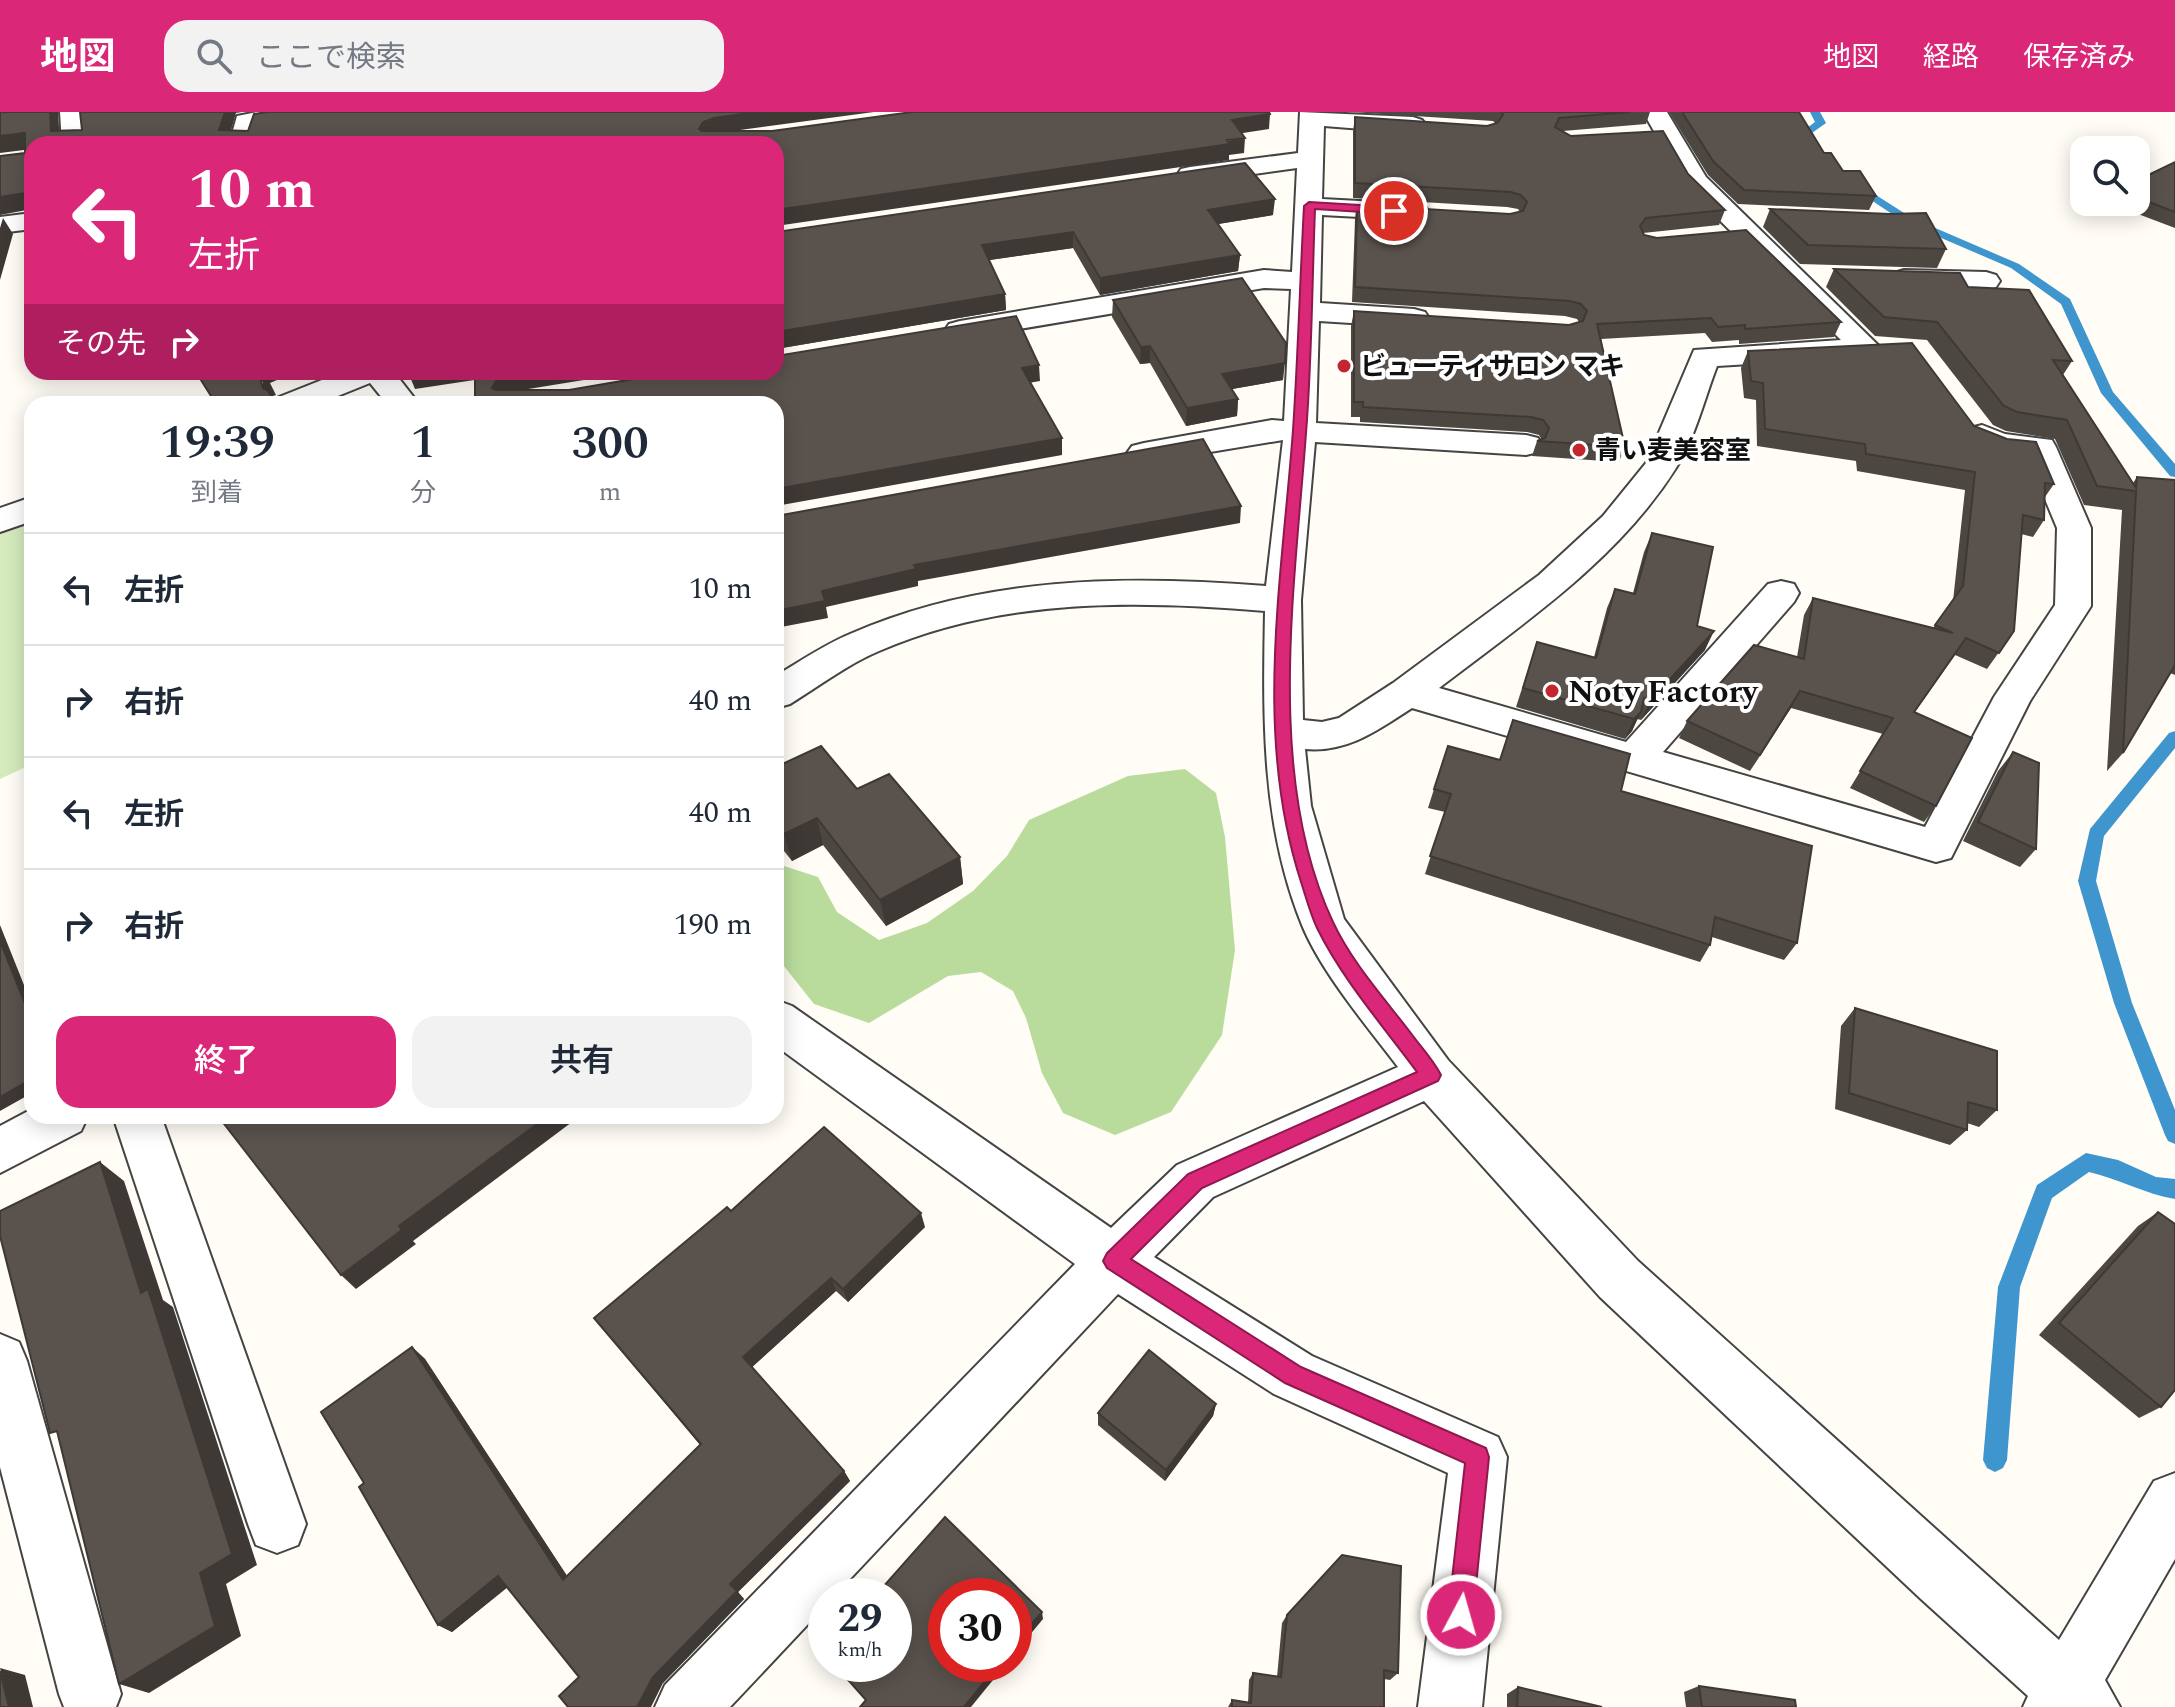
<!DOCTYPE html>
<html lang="ja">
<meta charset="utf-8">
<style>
body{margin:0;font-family:Spectral,"Noto Sans JP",serif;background:#f2f2f3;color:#1f2937;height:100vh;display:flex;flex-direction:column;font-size:30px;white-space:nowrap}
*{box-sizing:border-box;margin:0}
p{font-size:26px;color:#747a83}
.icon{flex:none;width:44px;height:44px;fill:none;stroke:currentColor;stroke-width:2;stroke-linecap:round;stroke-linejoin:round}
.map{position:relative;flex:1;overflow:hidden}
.details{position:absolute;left:24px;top:284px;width:760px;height:728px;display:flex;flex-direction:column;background:#fff;border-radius:24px;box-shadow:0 4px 20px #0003}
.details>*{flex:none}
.hud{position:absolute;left:24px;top:24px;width:760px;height:244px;border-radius:24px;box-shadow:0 4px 20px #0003;background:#db2777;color:#fff;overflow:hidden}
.buttons{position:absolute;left:2070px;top:24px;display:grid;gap:16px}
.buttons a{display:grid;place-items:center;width:80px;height:80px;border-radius:16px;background:#fff;box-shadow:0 4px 20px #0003;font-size:40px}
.speed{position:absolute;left:808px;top:1466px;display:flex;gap:16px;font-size:40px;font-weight:700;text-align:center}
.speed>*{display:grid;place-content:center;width:104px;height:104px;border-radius:50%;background:#fff;box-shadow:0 4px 20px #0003;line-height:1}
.speed small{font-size:20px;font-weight:400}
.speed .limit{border:12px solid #d22;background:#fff;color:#111}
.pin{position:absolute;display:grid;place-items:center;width:68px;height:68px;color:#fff;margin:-34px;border:4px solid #fff;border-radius:50%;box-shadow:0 2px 8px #0007}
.me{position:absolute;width:88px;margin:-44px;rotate:6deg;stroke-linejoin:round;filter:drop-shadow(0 0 6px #0008)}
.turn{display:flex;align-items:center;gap:28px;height:168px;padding:0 32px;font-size:36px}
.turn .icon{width:104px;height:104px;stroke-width:2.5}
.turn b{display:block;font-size:56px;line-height:68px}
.then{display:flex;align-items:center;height:76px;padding:0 32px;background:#0003;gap:16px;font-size:30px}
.eta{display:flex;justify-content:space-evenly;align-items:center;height:136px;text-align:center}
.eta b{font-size:48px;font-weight:600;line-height:56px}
.action{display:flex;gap:16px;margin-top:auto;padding:16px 32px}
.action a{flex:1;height:92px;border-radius:24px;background:#db2777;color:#fff;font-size:32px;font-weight:600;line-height:92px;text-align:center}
.action a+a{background:#f2f2f3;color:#1f2937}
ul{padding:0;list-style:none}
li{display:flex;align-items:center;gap:24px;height:112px;padding:0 32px;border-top:2px solid #e0e1e3}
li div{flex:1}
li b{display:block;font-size:30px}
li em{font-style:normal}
header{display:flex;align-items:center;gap:48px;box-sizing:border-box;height:112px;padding:0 40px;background:#db2777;color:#fff}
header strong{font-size:38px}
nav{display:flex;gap:44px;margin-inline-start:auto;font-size:28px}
.search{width:560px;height:72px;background:#f2f2f3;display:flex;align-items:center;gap:20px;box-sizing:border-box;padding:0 28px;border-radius:24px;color:#747a83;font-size:30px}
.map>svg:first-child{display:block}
.green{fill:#d5ebbd}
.forest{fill:#b9dc9c}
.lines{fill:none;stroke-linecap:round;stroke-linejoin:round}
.stream{fill:#3f96cf;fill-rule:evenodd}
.minor-casing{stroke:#444;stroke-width:4}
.minor{fill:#fff;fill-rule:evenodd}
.wall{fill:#4d4742}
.shaded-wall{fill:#3f3936}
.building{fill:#5a524d;stroke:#3f3936;stroke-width:2}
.route{fill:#db2777;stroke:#8e194d;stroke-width:2}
.poi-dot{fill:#c4262e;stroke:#fff;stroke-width:3}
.labels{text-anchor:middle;stroke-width:8;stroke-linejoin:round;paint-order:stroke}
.far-poi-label{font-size:26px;font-weight:bold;fill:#111;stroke:#fff;text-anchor:start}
.poi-label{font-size:32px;font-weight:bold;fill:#111;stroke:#fff;text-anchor:start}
</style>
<header>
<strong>地図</strong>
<div class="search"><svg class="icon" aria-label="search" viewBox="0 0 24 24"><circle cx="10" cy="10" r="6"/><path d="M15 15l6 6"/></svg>ここで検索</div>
<nav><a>地図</a><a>経路</a><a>保存済み</a></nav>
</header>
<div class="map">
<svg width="2175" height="1595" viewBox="0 0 2175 1595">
<rect width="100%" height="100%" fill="#fffdf5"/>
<polygon class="green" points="32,410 32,652 0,667 0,422"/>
<polygon class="forest" points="1185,657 1216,681 1225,725 1235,838 1222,923 1171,1000 1115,1023 1063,1001 1042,961 1026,906 1013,879 981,860 948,864 869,911 814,892 776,844 776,758 784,754 818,765 837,800 879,828 927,811 973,779 1007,744 1029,708 1128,664"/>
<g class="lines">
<g class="stream">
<polygon points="1810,0 1820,0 1826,11 1805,26 1808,36 1803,39 1798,36 1795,25 1815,10"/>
<polygon points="1857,71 1912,106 2019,152 2070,187 2113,280 2175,352 2175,365 2170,364 2101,281 2061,192 2011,156 1904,110 1853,76 1852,74"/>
<polygon points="2175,619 2175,636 2104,724 2096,769 2132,891 2175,998 2175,1032 2168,1029 2165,1023 2114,891 2078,769 2090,717 2169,621"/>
<path d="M2086,1041L2118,1048L2156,1065L2175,1067V1087C2145,1082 2119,1067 2089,1060L2052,1086L2020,1175L2007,1348L2003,1356L1995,1360L1987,1356L1983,1348L1998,1175L2037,1073Z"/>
</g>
<g class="minor-casing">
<g id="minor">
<polygon points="60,0 84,0 88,32 62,32"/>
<polygon points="257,0 326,0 323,5 314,7 258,15 255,32 229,32 237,4"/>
<path d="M1300,0L1413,5L1422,8L1426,13L1422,18L1413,21L1324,14L1322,87L1415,92L1425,94L1429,100L1425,106L1415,108L1322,103L1320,191L1414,197L1425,200L1429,206L1425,212L1414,215L1319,209L1316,311L1526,323L1538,326L1542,333L1538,340L1526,343L1315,330L1301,488L1303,608L1322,610L1339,606L1393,571L1539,463L1603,404L1646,351L1694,238L1841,228L1686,75L1643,0H1667L1706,65L1881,236L1877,242L1866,245L1717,254C1705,285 1694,329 1676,356C1618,448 1524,511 1439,576L1626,630L1768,472L1781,469L1794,472L1799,481L1794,490L1663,640L1925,715L1994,585L2055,493L2057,416L2027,344C2006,342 1979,342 1966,323L1970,316L1982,313L2005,322L2052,328L2056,335L2091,416V494L2030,589L1951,746L1936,750L1412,596C1378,618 1347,641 1305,637L1311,694L1344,807L1448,948L1638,1149L2059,1528L2154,1369L2175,1361V1447L2105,1568L2120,1595H2023L2028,1584L1921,1487L1600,1185L1424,989L1213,1085L1154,1145L1312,1244L1498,1325L1507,1345L1482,1595H1418L1448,1361L1274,1282L1118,1182L834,1484H826V1493L730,1595H655L665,1573L1075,1152L776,934V888L792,894L1111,1116L1177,1053L1398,955C1367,914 1321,860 1302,813C1261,712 1263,605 1265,499C1134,488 1001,486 879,539C848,552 819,574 790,592L776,596V564C800,549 824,533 850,522C982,464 1125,463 1266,474L1283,328L1144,351L1132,348L1127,341L1132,334L1144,331L1272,308L1284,309L1291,177L1264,176L960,227L949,224L945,218L949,212L960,209L1264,158L1292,160L1297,56L1190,71L1181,69L1177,63L1181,57L1190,55L1298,41Z"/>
<polygon points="32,101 32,117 0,121 0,105"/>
<polygon points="1904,158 1986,160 1996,163 2000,169 1996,175 1986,178 1894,173 1890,167 1894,161"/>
<polygon points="342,260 394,260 419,292 387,292 370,271 318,292 274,292 279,285"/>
<polygon points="32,385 32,409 0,420 0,396"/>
<polygon points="32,997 32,1004 88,1004 81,1019 0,1061 0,1014"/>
<polygon points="113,1004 161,1004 306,1412 298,1433 277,1441 256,1433 248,1412"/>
<polygon points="0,1222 19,1230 27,1249 121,1582 116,1595 64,1595 59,1582 0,1355"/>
</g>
</g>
<use href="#minor" class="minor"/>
</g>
<g class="wall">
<polygon points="1351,0 1650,0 1646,12 1563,19 1571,24 1688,62 1725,98 1719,113 1643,121 1644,123 1841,210 1834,225 1739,232 1739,228 1712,230 1705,221 1601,227 1625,335 1619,350 1532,344 1537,329 1542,328 1539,323 1527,320 1360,310 1360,305 1351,305 1351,214 1354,199 1569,213 1579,210 1577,207 1565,204 1352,190 1355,108 1357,93 1510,102 1520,100 1518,97 1507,95 1353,86 1353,19 1355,5 1487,14 1495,11 1493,9"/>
<polygon points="1669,0 1799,0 1824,41 1843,59 1876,84 1869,98 1738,92 1708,63"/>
<polygon points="2175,50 2175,116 2109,91 2109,90 2136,90 2136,69"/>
<polygon points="1770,97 1946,137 1937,156 1800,152 1763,115"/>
<polygon points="1273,103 1218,112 1240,143 1238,159 1100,183 1073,136 989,148 1005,182 1006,198 776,237 776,120"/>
<polygon points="1834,157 1968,175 2072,249 2063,263 2133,371 2137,365 2175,368 2175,563 2170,561 2123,641 2107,659 2122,398 2084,393 2055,327 2006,319 1993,313 1927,228 1875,224 1826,175"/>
<polygon points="1113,188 1283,268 1232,277 1238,287 1237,304 1186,314 1150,251 1140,252 1112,205"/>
<polygon points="1748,239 1974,314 2054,372 2045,385 2044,408 2033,425 2021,422 2014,519 1987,557 1955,543 1915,600 1936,694 1924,710 1850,676 1883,622 1791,596 1750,659 1679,626 1687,609 1797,545 1804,503 1813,486 1933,516 1953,489 1965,378 1857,359 1856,349 1757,334 1756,288 1744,286 1741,256"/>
<polygon points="1652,421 1697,514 1705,538 1641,608 1637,607 1632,619 1625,627 1516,595 1537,530 1594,545 1607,496 1615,477 1633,481 1644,440"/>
<polygon points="1513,608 1621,679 1797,831 1784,848 1712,825 1710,833 1700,850 1425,762 1445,700 1428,696 1434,677 1500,648"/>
<polygon points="2013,640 2036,737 2020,755 1963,729 1998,659"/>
<polygon points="776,655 857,677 960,745 963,772 886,814 823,733 792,749 776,729"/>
<polygon points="1855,896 1997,998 1979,1015 1967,1011 1967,1018 1950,1033 1835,997 1841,914"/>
<polygon points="731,1099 925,1115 848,1190 836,1179 752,1255 844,1359 850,1369 738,1480 744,1487 663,1571 579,1565 508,1475 452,1520 438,1513 412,1235 425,1247 567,1464 700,1333 594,1206"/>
<polygon points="2158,1100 2161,1295 2139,1306 2039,1223 2138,1114"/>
<polygon points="1216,1292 1213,1304 1165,1369 1098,1313 1098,1301"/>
<polygon points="1287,1503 1398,1561 1390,1568 1384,1567 1384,1595 1228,1595 1232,1588 1248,1591 1249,1568 1253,1561 1277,1565 1282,1511"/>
<polygon points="1699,1574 1796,1595 1686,1595 1684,1580"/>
<polygon points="1518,1575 1602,1595 1507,1595 1507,1582"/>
</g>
<g class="shaded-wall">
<polygon points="50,0 58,0 60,32 51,19"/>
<polygon points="225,0 242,0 236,1 227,32 219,18"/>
<polygon points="756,0 874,0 718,21 707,25 699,17 703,10 714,6"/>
<polygon points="1270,2 1269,17 1230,23 1232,8"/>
<polygon points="25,21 32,37 0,41 0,24"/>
<polygon points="1245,26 1244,41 1229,43 1229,48 776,114 776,98"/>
<polygon points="32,80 32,97 0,103 0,85"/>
<polygon points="1275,87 1273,103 1206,114 1208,98"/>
<polygon points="3,106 13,122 0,168 0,116"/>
<polygon points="1073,120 1073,136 983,149 982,133"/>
<polygon points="1240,143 1238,159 1100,183 1100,166"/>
<polygon points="1005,182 1006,198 776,237 776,220"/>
<polygon points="1150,234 1150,251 1140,252 1141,235"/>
<polygon points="1285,251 1283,268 1221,279 1222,262"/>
<polygon points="1039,253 1040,269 1023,272 1022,256"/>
<polygon points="262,260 273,260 277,268 270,271 276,283 270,285 263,276"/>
<polygon points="408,260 478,260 481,267 415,277"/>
<polygon points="526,260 633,260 516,279 498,292 492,276 497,267 510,263"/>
<polygon points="1238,287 1237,304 1186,314 1187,296"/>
<polygon points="1062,326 1062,343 776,394 776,377"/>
<polygon points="1241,394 1240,411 918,469 918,474 826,495 828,506 776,516 776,499 822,479 914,453"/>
<polygon points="1714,519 1705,538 1641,608 1650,589"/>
<polygon points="1800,579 1791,596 1750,659"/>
<polygon points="1641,600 1632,619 1625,627 1634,607"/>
<polygon points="817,706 823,733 792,749 784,722"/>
<polygon points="960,745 963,772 886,814 880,788"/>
<polygon points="0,813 32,893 32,909 0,829"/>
<polygon points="32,967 32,981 0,999 0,985"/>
<polygon points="548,1004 580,1004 413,1129 416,1132 356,1177 341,1163 399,1114"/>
<polygon points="100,1050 124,1069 163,1188 173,1195 257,1453 226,1472 241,1524 149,1581 119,1572 200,1461 141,1181"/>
<polygon points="921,1101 925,1115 848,1190 843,1177"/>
<polygon points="831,1166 836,1179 750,1257 743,1245"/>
<polygon points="412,1235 425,1247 575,1476 563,1468"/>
<polygon points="1216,1292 1213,1304 1165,1369 1166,1358"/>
<polygon points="844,1359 850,1369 738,1480 744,1487 663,1571 651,1595 637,1595 653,1565 730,1472"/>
<polygon points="498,1464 511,1472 452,1520 438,1513"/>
<polygon points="1042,1500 1043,1507 1014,1542 1014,1533"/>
<polygon points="999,1552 1006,1552 971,1595 964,1595"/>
<polygon points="0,1556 25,1563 33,1595 9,1595"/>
</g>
<g class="building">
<polygon points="0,0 50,0 51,19 82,18 80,0 225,0 219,18 248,19 254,2 267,0 756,0 714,6 703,10 699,17 702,19 772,19 912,0 1269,0 1270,2 1232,8 1245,26 1227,28 1230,32 776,98 776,32 32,32 32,80 0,85 0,44 25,41 25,21 0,24"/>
<polygon points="1501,0 1630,0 1559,6 1555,15 1571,24 1663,19 1688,62 1725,98 1646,106 1640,114 1644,123 1657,126 1746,118 1841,210 1745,217 1745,213 1718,215 1711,206 1597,212 1625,335 1537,329 1545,326 1549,316 1543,308 1531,305 1363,295 1363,290 1354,290 1354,199 1569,213 1583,209 1587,199 1581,192 1570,189 1355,175 1357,93 1510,102 1523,99 1527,90 1521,83 1511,80 1355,71 1355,5 1487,14 1497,11 1503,3"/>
<polygon points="1682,0 1799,0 1824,41 1831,41 1843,59 1860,59 1876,84 1744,78 1713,49"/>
<polygon points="2175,50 2175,100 2136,85 2136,69"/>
<polygon points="1245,51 1275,87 1208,98 1240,143 1100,166 1073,120 982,133 1005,182 776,220 776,120"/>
<polygon points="1770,97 1890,102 1926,101 1946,137 1808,133"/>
<polygon points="1834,157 1960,161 1968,175 2029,178 2072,249 2053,248 2136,376 2137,365 2175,368 2175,553 2123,641 2136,379 2097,374 2067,308 2017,300 2004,294 1937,210 1884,205"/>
<polygon points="1242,166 1286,231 1285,251 1222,262 1238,287 1187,296 1150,234 1141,235 1113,188"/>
<polygon points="1016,204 1039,253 1022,256 1062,326 776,377 776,292 475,292 475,260 526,260 510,263 497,267 492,276 495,278 569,278 674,260 776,260 776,244"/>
<polygon points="1912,231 1974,314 2007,327 2036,330 2054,372 2045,371 2044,408 2023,403 2014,519 1999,541 1966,526 1914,600 1972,626 1936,694 1860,659 1893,606 1800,579 1760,643 1687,609 1754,533 1804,547 1813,486 1953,521 1935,513 1963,474 1975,360 1866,342 1865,332 1765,317 1763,271 1751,269 1748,239"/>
<polygon points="196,260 263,260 268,267 261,269 263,276 268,279 276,292 216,292"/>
<polygon points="1203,327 1241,394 914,453 916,457 822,479 825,489 776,499 776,404"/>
<polygon points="1652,421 1713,435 1697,514 1714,519 1650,589 1644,586 1641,600 1634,607 1523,576 1537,530 1596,546 1615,477 1635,482"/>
<polygon points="1513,608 1630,642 1621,679 1812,734 1797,831 1715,805 1710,833 1430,744 1451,682 1434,677 1448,634 1500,648"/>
<polygon points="821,634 857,677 889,662 960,745 880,788 817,706 784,722 776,712 776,655"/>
<polygon points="2013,640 2039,651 2036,737 1978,710"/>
<polygon points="0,829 32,909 32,967 0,985"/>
<polygon points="1855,896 1997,939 1997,998 1968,990 1967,1018 1849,981"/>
<polygon points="218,1004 548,1004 399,1114 402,1118 341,1163"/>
<polygon points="824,1015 921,1101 843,1177 831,1166 743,1245 844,1359 730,1472 737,1479 653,1565 637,1595 568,1595 559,1584 579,1565 498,1464 438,1513 359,1375 364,1371 321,1300 412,1235 563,1468 701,1332 594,1206 727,1095 731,1099"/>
<polygon points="100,1050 141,1181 148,1177 232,1442 200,1461 215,1514 119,1572 57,1319 50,1321 0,1124 0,1099"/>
<polygon points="2158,1100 2175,1112 2175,1278 2161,1295 2059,1211"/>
<polygon points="1149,1238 1216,1292 1166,1358 1098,1301"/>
<polygon points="945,1405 1042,1500 1014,1533 1014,1484 946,1484 946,1552 999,1552 964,1595 860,1595 866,1588 834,1552 894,1552 894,1484 875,1484"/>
<polygon points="1342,1443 1401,1454 1398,1561 1384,1558 1384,1595 1232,1595 1232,1588 1251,1591 1253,1561 1281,1565 1287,1503"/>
<polygon points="0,1559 9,1595 0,1595"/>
<polygon points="1699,1574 1795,1588 1796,1595 1702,1595"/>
<polygon points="1518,1575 1602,1595 1517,1595"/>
</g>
<path class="route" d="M1309,90L1394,95L1400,99L1394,102L1315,97C1312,172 1312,247 1306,321C1295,474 1265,666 1333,810C1352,851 1386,888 1413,924C1422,936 1434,949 1441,963L1438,969L1202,1076L1131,1147L1301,1255L1486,1336L1489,1345L1473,1503L1470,1512L1461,1516L1452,1512L1448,1503L1465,1351L1285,1271L1107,1156L1103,1149L1107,1141L1188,1062L1417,960C1383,914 1342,867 1317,816C1310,801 1306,785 1301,770C1253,622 1282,468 1293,318C1298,244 1300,168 1304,94Z"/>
<g class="poi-dot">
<circle cx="1344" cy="254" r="8"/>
<circle cx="1579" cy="338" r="8"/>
<circle cx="1552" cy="579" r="8"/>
</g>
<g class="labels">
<g class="far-poi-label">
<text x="1360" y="263">ビューティサロン マキ</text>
<text x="1595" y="347">青い麦美容室</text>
</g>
<g class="poi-label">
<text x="1568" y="590">Noty Factory</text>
</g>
</g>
</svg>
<div class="buttons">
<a><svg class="icon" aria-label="search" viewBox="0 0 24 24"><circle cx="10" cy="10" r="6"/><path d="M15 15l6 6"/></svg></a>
</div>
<div class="speed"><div>29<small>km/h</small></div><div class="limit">30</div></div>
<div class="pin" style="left:1394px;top:99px;background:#d93025"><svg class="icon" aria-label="arrive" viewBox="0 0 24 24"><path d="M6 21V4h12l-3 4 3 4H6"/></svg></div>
<svg class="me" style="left:1461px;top:1503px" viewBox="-20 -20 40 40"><circle r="17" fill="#db2777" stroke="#fff" stroke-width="3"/><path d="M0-11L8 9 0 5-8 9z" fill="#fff"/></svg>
<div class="hud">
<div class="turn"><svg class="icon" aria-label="left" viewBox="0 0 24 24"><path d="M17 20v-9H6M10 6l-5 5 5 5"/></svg><div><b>10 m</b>左折</div></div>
<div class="then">その先<svg class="icon" aria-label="right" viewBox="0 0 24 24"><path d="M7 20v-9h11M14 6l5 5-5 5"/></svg></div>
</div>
<section class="details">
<div class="eta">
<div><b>19:39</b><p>到着</p></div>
<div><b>1</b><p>分</p></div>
<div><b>300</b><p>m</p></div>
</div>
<ul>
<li><svg class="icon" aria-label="left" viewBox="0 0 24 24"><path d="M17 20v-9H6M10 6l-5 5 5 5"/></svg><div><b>左折</b></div><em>10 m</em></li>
<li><svg class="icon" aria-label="right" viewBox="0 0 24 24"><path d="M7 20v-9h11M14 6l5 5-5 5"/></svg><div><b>右折</b></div><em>40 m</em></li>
<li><svg class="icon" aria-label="left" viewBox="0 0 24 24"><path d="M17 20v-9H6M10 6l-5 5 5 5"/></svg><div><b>左折</b></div><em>40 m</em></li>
<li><svg class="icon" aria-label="right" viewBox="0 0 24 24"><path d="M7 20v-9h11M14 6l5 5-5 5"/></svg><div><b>右折</b></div><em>190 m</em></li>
</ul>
<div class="action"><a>終了</a><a>共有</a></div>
</section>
</div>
